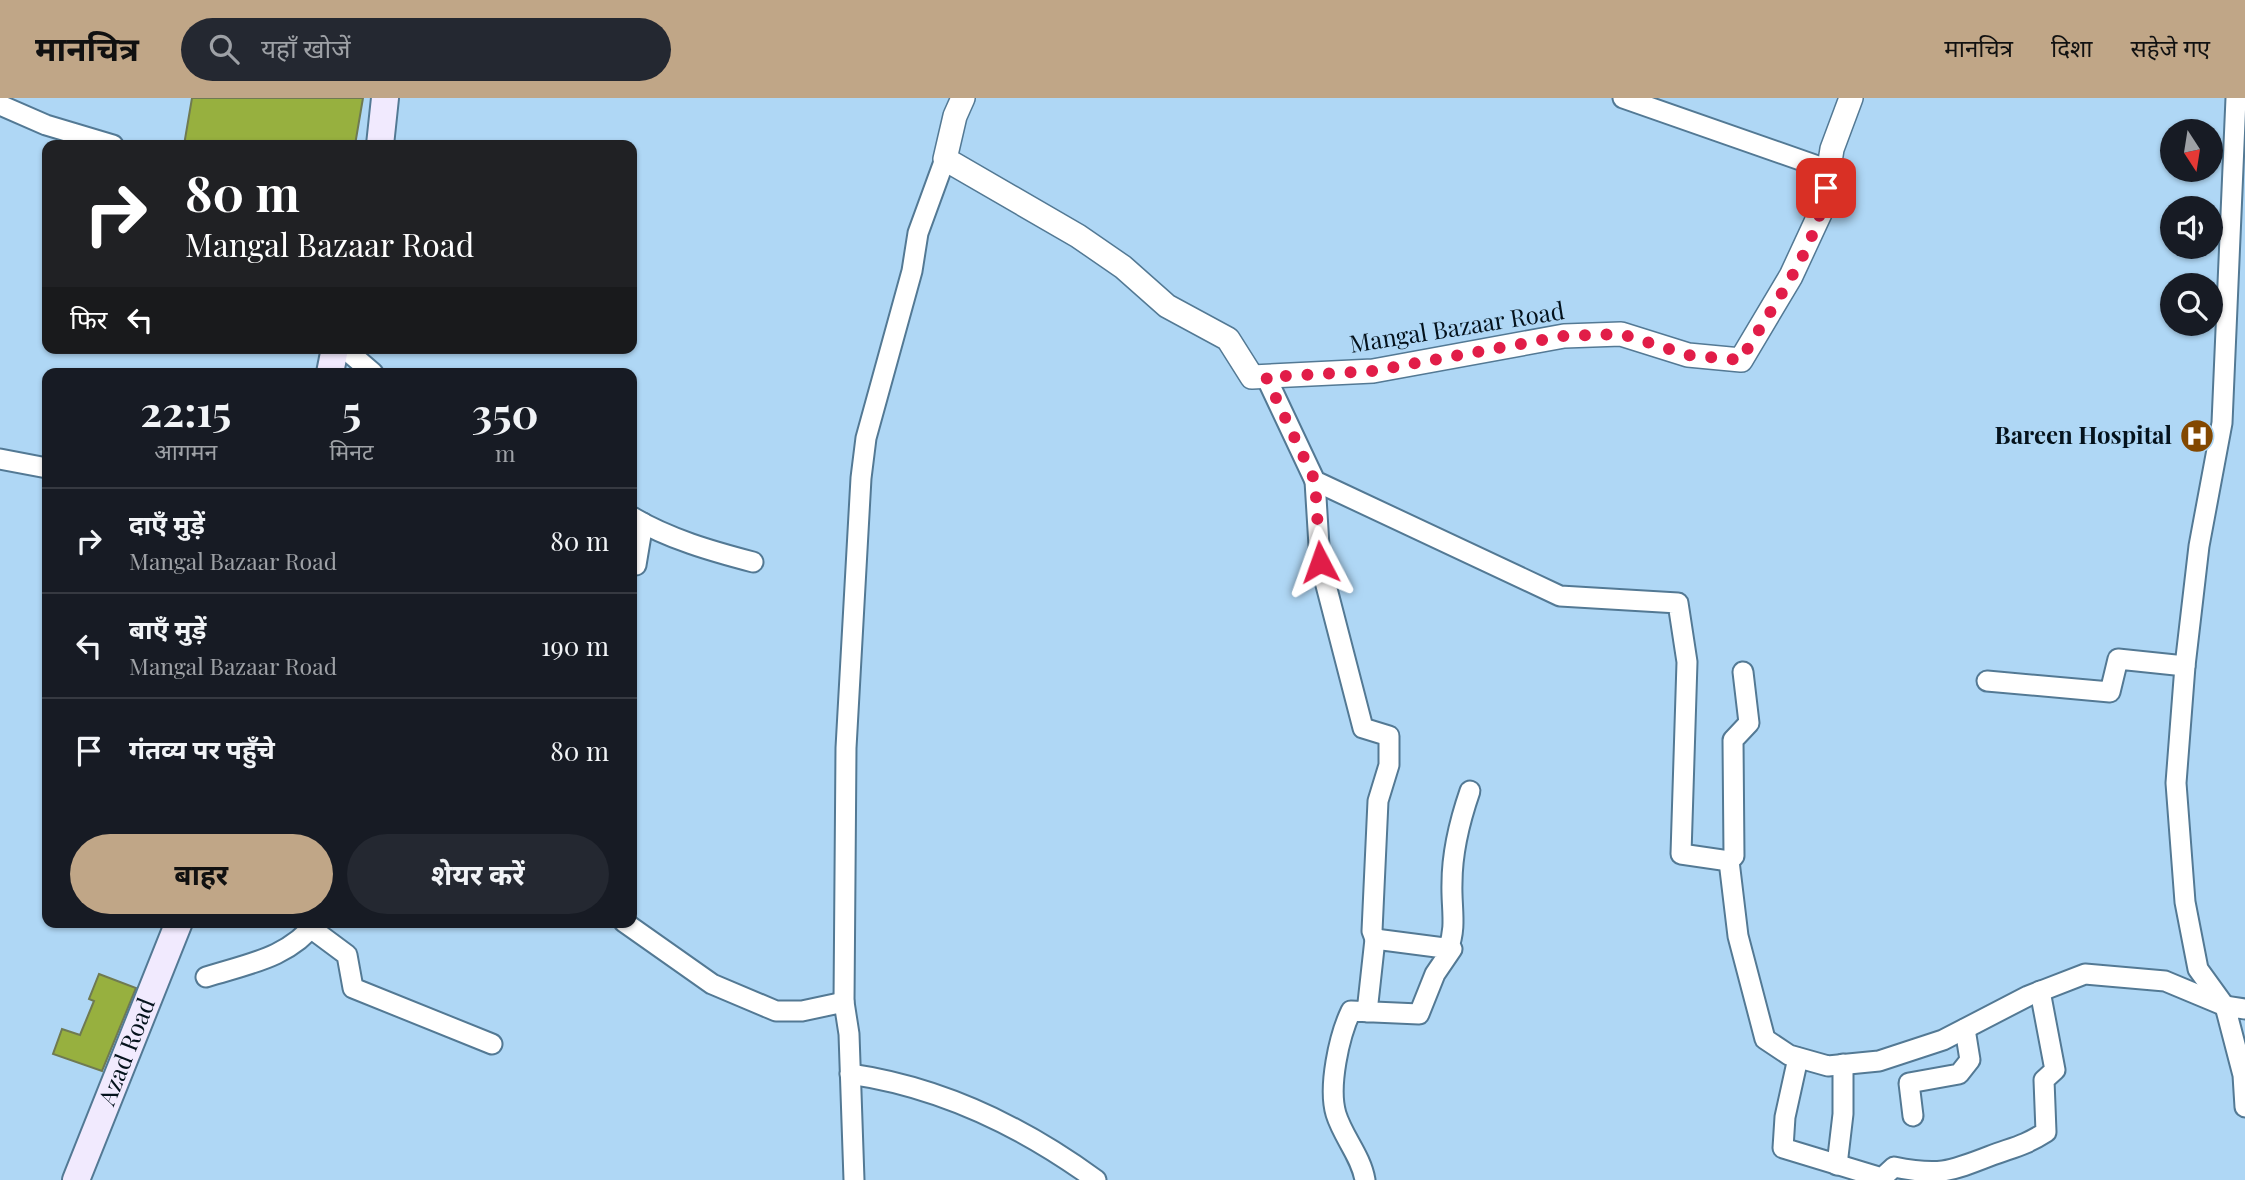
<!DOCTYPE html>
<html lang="hi">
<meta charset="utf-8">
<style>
body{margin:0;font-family:"Playfair Display","Noto Sans Devanagari",serif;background:#242831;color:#f1f3f6;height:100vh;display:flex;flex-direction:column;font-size:26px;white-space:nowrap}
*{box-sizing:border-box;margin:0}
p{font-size:23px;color:#9ea1a6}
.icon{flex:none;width:38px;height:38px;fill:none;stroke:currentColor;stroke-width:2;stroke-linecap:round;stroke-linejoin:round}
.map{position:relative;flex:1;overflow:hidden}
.details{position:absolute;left:42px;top:270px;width:595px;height:560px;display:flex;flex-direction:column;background:#171b24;border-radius:14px;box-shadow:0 2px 5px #0004}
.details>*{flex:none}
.banner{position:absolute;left:42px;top:42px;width:595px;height:214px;border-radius:14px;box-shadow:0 2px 5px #0004;background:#202124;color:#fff;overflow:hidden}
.needle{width:46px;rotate:168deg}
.tools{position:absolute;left:2160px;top:21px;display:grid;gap:14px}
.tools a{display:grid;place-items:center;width:63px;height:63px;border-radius:50%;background:#171b24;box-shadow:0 2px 5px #0004;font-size:35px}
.pin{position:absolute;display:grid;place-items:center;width:60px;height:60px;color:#fff;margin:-30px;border-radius:14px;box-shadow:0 4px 10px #0006}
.me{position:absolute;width:77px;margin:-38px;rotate:356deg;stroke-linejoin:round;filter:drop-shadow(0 0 5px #0008)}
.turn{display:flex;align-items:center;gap:24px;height:147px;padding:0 28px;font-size:32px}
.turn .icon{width:91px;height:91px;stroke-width:2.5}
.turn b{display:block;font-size:49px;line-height:60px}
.then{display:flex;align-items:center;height:66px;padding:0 28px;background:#0003;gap:14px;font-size:26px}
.eta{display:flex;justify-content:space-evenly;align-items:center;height:119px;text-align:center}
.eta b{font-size:42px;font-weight:700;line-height:49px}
.action{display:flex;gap:14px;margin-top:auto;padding:14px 28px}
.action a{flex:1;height:80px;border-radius:42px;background:#c0a687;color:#111;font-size:28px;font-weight:700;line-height:80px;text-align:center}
.action a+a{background:#242831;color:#f1f3f6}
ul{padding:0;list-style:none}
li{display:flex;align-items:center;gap:21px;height:105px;padding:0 28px;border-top:2px solid #363941}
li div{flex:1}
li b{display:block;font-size:26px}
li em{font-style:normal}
header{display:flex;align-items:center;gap:42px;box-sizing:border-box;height:98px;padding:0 35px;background:#c0a687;color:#111}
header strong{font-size:33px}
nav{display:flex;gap:38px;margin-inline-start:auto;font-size:24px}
.search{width:490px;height:63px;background:#242831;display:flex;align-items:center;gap:18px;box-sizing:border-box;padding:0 24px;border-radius:38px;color:#9ea1a6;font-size:26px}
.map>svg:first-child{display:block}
.building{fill:#97b03f;stroke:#6f7a52;stroke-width:2}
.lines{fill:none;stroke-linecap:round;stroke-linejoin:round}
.minor-casing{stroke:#537994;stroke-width:23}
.tertiary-casing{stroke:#537994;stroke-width:26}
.secondary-casing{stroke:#537994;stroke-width:30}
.minor{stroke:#fff;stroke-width:19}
.tertiary{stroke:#fff;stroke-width:23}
.secondary{stroke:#f1eafe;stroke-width:26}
.route{stroke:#e11d48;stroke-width:12;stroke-dasharray:0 21.6}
.labels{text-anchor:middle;stroke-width:5;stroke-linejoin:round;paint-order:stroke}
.street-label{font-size:24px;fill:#04121c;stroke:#afd7f5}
.poi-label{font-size:24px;font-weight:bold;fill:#04121c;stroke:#afd7f5;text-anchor:end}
</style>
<header>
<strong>मानचित्र</strong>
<div class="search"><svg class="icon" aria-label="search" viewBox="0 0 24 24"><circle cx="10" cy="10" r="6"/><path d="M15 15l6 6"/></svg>यहाँ खोजें</div>
<nav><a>मानचित्र</a><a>दिशा</a><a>सहेजे गए</a></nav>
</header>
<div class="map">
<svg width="2245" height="1082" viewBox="0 0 2245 1082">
<rect width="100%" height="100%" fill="#afd7f5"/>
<g class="building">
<polygon points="192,0 363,0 355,47 184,47"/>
<polygon points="2188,327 2205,328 2205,351 2188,350"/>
<polygon points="99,876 136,890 102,973 53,956 62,931 80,937 94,903 89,901"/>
</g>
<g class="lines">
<g class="minor-casing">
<g id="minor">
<polyline points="1623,0 1829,72"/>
<polyline points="0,7 46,27 113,47"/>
<polyline points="344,250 373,275"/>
<polyline points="1266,279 1315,383 1560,498 1678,505 1687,564 1681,756 1729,763 1738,838 1765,941 1789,957 1828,968 1879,963 1943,942 2028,898 2085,876 2165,883 2225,908"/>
<polyline points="0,361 47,370"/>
<polyline points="1315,383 1320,464 1363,630 1389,638 1389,667 1378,703 1372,833 1375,841"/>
<path d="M632,419C669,441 711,453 753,464"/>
<polyline points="632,466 636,467 643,425"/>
<polyline points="1987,583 2110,594 2118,561 2185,568"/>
<polyline points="1729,763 1734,758 1733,642 1749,625 1743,574"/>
<polyline points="624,824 712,886 776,913 802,913 844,904 849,936 854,1082"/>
<polyline points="312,831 347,857 353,890 492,946"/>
<path d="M1448,851C1457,829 1451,809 1452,785C1452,754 1460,722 1470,693"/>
<path d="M206,879C247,866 289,860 316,824"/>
<polyline points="844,904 846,650 861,380 866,340 912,173 918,135 945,61"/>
<polyline points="2224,907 2198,871 2185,804 2176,685 2185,568 2199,448 2222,325 2236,0"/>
<polyline points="2245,911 2225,908 2243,977 2245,1009"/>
<path d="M1798,960L1785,1019L1783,1050L1882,1080L1894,1069C1938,1078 1949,1074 1990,1058C2014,1049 2024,1048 2046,1034L2044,982L2055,972L2040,893"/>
<path d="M850,976C941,989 1022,1028 1096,1082"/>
<polyline points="1913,1018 1909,985 1959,976 1970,962 1965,931"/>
<polyline points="1837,1067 1843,1016 1843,966"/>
<path d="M1365,1082C1361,1058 1343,1039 1336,1016C1328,989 1339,938 1351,913L1419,916L1435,876L1452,851L1375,841L1367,914"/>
</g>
</g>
<g class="tertiary-casing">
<polyline id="tertiary" points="963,0 955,18 945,61 1078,138 1123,169 1167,208 1228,241 1252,279 1373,273 1564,238 1621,236 1688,257 1741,262 1791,178 1823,109 1832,51 1851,0"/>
</g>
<g class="secondary-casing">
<g id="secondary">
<polyline points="380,47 385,0"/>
<polyline points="330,275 335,250"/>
<path id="s1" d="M76,1082L179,824"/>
</g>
</g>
<use href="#minor" class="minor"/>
<use href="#tertiary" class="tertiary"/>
<use href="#secondary" class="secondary"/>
</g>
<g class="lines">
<path class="route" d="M1320,464L1315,383L1266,279L1373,273L1564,238L1621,236L1688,257L1741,262C1771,209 1816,153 1826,90"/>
</g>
<defs>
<g id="hospital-disc" transform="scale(1.75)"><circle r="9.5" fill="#834800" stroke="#afd7f5"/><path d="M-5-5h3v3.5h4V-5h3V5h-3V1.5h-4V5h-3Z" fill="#fff"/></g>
</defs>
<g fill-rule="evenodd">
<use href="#hospital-disc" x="2197" y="338"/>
</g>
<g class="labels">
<g class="street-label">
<text transform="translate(1457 230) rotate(-9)" y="8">Mangal Bazaar Road</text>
<text dy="8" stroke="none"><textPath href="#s1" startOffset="138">Azad Road</textPath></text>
</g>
<g class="poi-label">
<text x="2172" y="346">Bareen Hospital</text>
</g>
</g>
</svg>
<div class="tools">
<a><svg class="needle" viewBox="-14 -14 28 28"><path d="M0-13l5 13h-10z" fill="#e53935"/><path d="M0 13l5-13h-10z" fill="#9ea1a6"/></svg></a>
<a><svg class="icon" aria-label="sound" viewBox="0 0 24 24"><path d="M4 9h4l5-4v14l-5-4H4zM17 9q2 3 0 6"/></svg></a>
<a><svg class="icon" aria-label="search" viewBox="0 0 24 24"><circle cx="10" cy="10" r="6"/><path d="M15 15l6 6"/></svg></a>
</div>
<div class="pin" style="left:1826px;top:90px;background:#d93025"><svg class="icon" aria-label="arrive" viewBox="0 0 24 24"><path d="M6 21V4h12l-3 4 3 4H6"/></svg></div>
<svg class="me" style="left:1320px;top:464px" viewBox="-20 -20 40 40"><path d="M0-17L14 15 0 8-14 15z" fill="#e11d48" stroke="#fff" stroke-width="4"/></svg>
<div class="banner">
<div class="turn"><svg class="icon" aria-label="right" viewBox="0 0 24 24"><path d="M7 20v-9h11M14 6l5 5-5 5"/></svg><div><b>80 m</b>Mangal Bazaar Road</div></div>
<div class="then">फिर<svg class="icon" aria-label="left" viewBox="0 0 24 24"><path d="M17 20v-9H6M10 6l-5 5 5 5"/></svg></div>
</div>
<section class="details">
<div class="eta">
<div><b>22:15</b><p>आगमन</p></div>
<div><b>5</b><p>मिनट</p></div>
<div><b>350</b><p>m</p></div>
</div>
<ul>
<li><svg class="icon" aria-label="right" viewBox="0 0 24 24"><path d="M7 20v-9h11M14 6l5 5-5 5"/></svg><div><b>दाएँ मुड़ें</b><p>Mangal Bazaar Road</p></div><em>80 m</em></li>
<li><svg class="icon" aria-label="left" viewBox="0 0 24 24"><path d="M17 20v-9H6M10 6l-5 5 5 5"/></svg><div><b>बाएँ मुड़ें</b><p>Mangal Bazaar Road</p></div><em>190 m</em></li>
<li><svg class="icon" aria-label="arrive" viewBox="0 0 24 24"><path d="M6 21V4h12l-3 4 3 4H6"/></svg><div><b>गंतव्य पर पहुँचे</b></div><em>80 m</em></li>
</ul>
<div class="action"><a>बाहर</a><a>शेयर करें</a></div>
</section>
</div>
